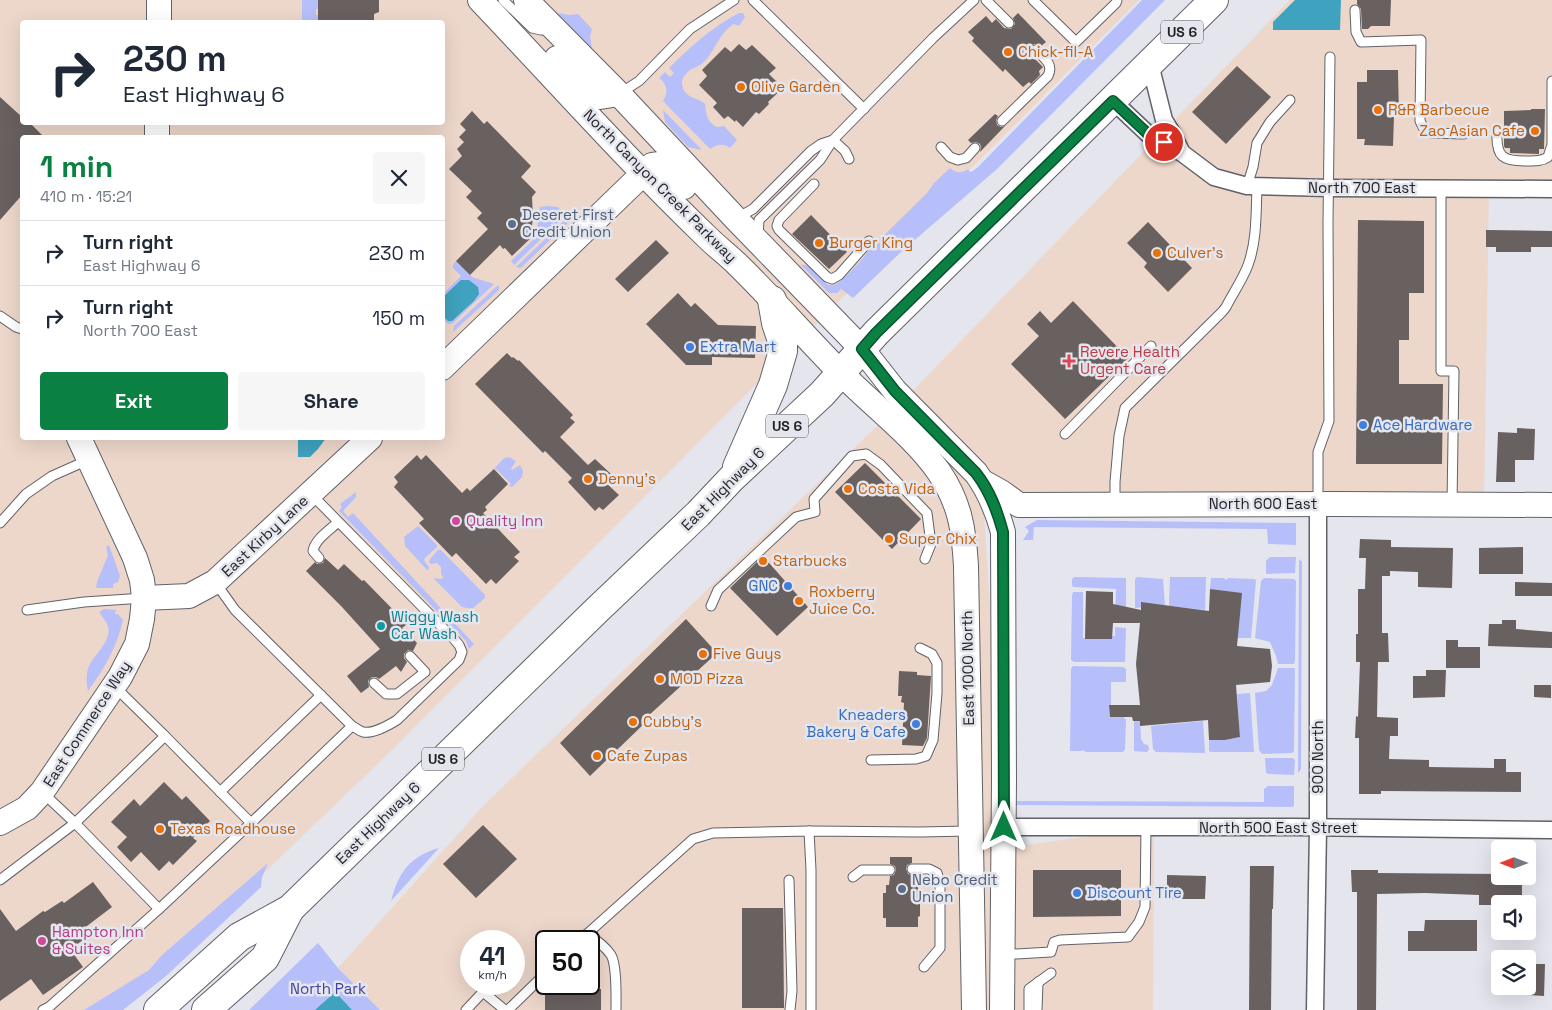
<!DOCTYPE html>
<meta charset="utf-8">
<style>
body{margin:0;font-family:"Space Grotesk",sans-serif;background:#f6f6f7;color:#1f2937;height:100vh;display:flex;flex-direction:column;font-size:19px;white-space:nowrap}
*{box-sizing:border-box;margin:0}
p{font-size:16px;color:#747a83}
.icon{flex:none;width:28px;height:28px;fill:none;stroke:currentColor;stroke-width:2;stroke-linecap:round;stroke-linejoin:round}
.map{position:relative;flex:1;overflow:hidden}
.panel{position:absolute;left:20px;top:135px;width:425px;height:305px;display:flex;flex-direction:column;background:#fff;border-radius:5px;box-shadow:0 5px 20px #0002}
.panel>*{flex:none}
.banner{position:absolute;left:20px;top:20px;width:425px;height:105px;border-radius:5px;box-shadow:0 5px 20px #0002;background:#fff;color:#1f2937;overflow:hidden}
.needle{width:32px;rotate:270deg}
.tools{position:absolute;left:1491px;top:840px;display:grid;gap:10px}
.tools a{display:grid;place-items:center;width:45px;height:45px;border-radius:5px;background:#fff;box-shadow:0 5px 20px #0002;font-size:25px}
.speed{position:absolute;left:460px;top:930px;display:flex;gap:10px;font-size:25px;font-weight:700;text-align:center}
.speed>*{display:grid;place-content:center;width:65px;height:65px;border-radius:50%;background:#fff;box-shadow:0 5px 20px #0002;line-height:1}
.speed small{font-size:12px;font-weight:400}
.speed .limit{border:2px solid #111;border-radius:8px;background:#fff;color:#111}
.pin{position:absolute;display:grid;place-items:center;width:42px;height:42px;color:#fff;margin:-21px;border:2px solid #fff;border-radius:50%;box-shadow:0 1px 5px #0007}
.me{position:absolute;width:55px;margin:-28px;rotate:0deg;stroke-linejoin:round;filter:drop-shadow(0 0 4px #0008)}
.turn{display:flex;align-items:center;gap:18px;height:105px;padding:0 20px;font-size:22px}
.turn .icon{width:65px;height:65px;stroke-width:2.5}
.turn b{display:block;font-size:35px;line-height:42px}
.round{display:grid;place-items:center;flex:none;width:52px;height:52px;border-radius:5px;background:#f6f6f7}
.summary{display:flex;align-items:center;justify-content:space-between;height:85px;padding:0 20px}
h1{font-size:30px;font-weight:700;line-height:38px;color:#0b8043}
.button{display:flex;gap:10px;margin-top:auto;padding:10px 20px}
.button a{flex:1;height:58px;border-radius:5px;background:#0b8043;color:#fff;font-size:20px;font-weight:700;line-height:58px;text-align:center}
.button a+a{background:#f6f6f7;color:#1f2937}
ul{padding:0;list-style:none}
li{display:flex;align-items:center;gap:15px;height:65px;padding:0 20px;border-top:1px solid #e0e1e3}
li div{flex:1}
li b{display:block;font-size:19px}
li em{font-style:normal}
.map>svg:first-child{display:block}
.commercial{fill:#edd7ca;fill-rule:evenodd}
.green{fill:#b7bffa}
.water{fill:#3fa2bf}
.building{fill:#696060}
.lines{fill:none;stroke-linecap:round;stroke-linejoin:round}
.lane-casing{stroke:#616269;stroke-width:11}
.street-casing{stroke:#616269;stroke-width:19}
.secondary-casing{stroke:#616269;stroke-width:26}
.highway-casing{stroke:#616269;stroke-width:30}
.lane{stroke:#fff;stroke-width:9}
.street{stroke:#fff;stroke-width:16}
.secondary{stroke:#fff;stroke-width:24}
.highway{stroke:#fff;stroke-width:28}
.route-casing{stroke:#07532c;stroke-width:12}
.route{stroke:#0b8043;stroke-width:9}
.food-dot{fill:#e8710a;stroke:#e4e5ed;stroke-width:2}
.service-dot{fill:#5c6f8a;stroke:#e4e5ed;stroke-width:2}
.shop-dot{fill:#3f7fe0;stroke:#e4e5ed;stroke-width:2}
.health-dot{fill:#e0444e;stroke:#e4e5ed;stroke-width:2}
.hotel-dot{fill:#d1479c;stroke:#e4e5ed;stroke-width:2}
.culture-dot{fill:#0f9aa8;stroke:#e4e5ed;stroke-width:2}
.labels{text-anchor:middle;stroke-width:5;stroke-linejoin:round;paint-order:stroke}
.shield{fill:#e4e5ed;stroke:#5a5b60;stroke-width:1}
.shield-label{font-size:14px;font-weight:bold;fill:#1f2023}
.food-label{font-size:15px;fill:#c56008;stroke:#e4e5ed;text-anchor:start}
.street-label{font-size:15px;fill:#1f2023;stroke:#e4e5ed}
.service-label{font-size:15px;fill:#4e5e75;stroke:#e4e5ed;text-anchor:start}
.shop-label{font-size:15px;fill:#366cbe;stroke:#e4e5ed;text-anchor:start}
.health-label{font-size:15px;fill:#be3a42;stroke:#e4e5ed;text-anchor:start}
.hotel-label{font-size:15px;fill:#b23c85;stroke:#e4e5ed;text-anchor:start}
.culture-label{font-size:15px;fill:#0d838f;stroke:#e4e5ed;text-anchor:start}
.park-label{font-size:15px;fill:#4140a2;stroke:#e4e5ed}
</style>
<div class="map">
<svg width="1552" height="1010" viewBox="0 0 1552 1010">
<rect width="100%" height="100%" fill="#e4e5ed"/>
<g class="commercial">
<path d="M0,0H1139L393,749L149,984L99,1010H0ZM22,22H442V122H22ZM22,138H442V438H22Z"/>
<path d="M1290,0H1552V189L1489,188L1484,505H1036L982,482L1004,827H1014L1019,846L1154,827L1153,1010H379L338,968L485,804L904,400ZM471,941H514V984H471ZM546,941H589V984H546Z"/>
</g>
<g class="green">
<polygon points="302,0 318,0 318,9 316,9 316,15 318,15 318,22 302,22"/>
<path d="M1142,0H1165L997,169L902,251L853,298L841,289L837,293H829L801,265C812,263 821,277 828,285C831,285 834,285 836,284C844,280 864,258 868,251L927,193L934,183L950,168C956,173 961,174 968,169L970,172L973,171L978,167Z"/>
<polygon points="557,13 570,15 578,14 592,29 590,36 592,49"/>
<path d="M739,13H743L745,17L739,26L734,24C719,33 716,49 705,61C700,67 691,67 686,74C682,78 681,83 683,88C687,99 698,97 705,104C706,114 707,122 717,127L724,126L737,140L730,148C724,143 717,144 710,149L663,101C669,92 667,84 659,78L665,72L670,77L674,73L669,68C690,47 712,27 739,13Z"/>
<polygon points="663,110 702,150 688,147 665,122"/>
<polygon points="548,206 558,207 566,215 514,265 511,261 536,237 540,207"/>
<polygon points="568,217 569,222 523,266 520,268 516,267"/>
<polygon points="456,261 472,277 494,284 453,323 448,324 443,319 443,294 461,276 453,268 453,265"/>
<polygon points="497,286 499,286 499,290 453,332 454,326"/>
<polygon points="509,457 516,461 511,469 512,470 520,465 523,471 522,477 512,487 509,486 511,484 496,469 494,469 504,458"/>
<polygon points="356,492 356,497 343,511 348,517 353,513 474,644 469,649 466,641 339,511 342,507 340,504"/>
<polygon points="1037,520 1296,523 1296,545 1268,544 1267,529 1034,527 1033,540 1023,540 1029,531 1025,527"/>
<polygon points="418,526 437,545 437,547 424,559 425,562 429,567 428,571 405,546 404,537"/>
<polygon points="109,545 120,576 118,582 113,584 113,588 96,588 97,582 108,555 106,547"/>
<polygon points="438,550 441,550 485,595 485,598 472,609 462,607 433,578 442,579 443,577 441,574 441,567 437,563 431,564 429,562 430,559"/>
<polygon points="1270,557 1296,557 1295,573 1266,574 1266,561"/>
<polygon points="1299,559 1302,562 1301,769 1298,773"/>
<polygon points="1074,577 1126,578 1126,622 1115,623 1116,589 1073,587 1072,585 1072,579"/>
<polygon points="1137,577 1163,579 1165,605 1135,608 1135,579"/>
<polygon points="1170,577 1206,577 1205,610 1169,606"/>
<polygon points="1211,578 1224,578 1226,580 1228,578 1254,579 1256,580 1251,638 1237,638 1210,589"/>
<polygon points="1264,578 1294,579 1296,581 1295,661 1294,664 1278,664 1276,656 1270,642 1255,638 1261,581"/>
<polygon points="1073,592 1083,592 1083,638 1112,639 1112,636 1115,636 1115,627 1126,628 1125,662 1074,662 1071,660 1072,595"/>
<path d="M104,609L116,610L115,614H118L123,620C117,647 104,669 88,691C86,683 86,670 90,664C96,653 112,640 108,626C106,621 102,616 99,612Z"/>
<polygon points="1073,666 1123,667 1126,669 1126,682 1111,682 1111,705 1109,706 1110,717 1124,717 1124,719 1126,719 1125,749 1123,752 1086,752 1083,750 1082,751 1070,751 1071,669"/>
<polygon points="1278,668 1294,668 1295,669 1294,751 1292,753 1262,754 1259,750 1255,693 1266,691 1272,685"/>
<polygon points="1250,693 1254,752 1211,752 1209,751 1209,740 1225,740 1240,737 1237,694"/>
<polygon points="1134,721 1140,721 1141,739 1144,744 1148,745 1149,749 1147,752 1134,751"/>
<polygon points="1203,721 1205,753 1156,752 1153,749 1151,726"/>
<polygon points="1265,758 1293,758 1295,760 1294,775 1269,774 1266,773"/>
<polygon points="1268,786 1294,786 1294,805 1293,807 1013,805 1011,801 1264,802 1264,789"/>
<path d="M439,848L391,901C398,873 410,856 439,848Z"/>
<polygon points="268,863 262,877 261,887 166,976 123,1010 84,1010 149,970 162,955"/>
<polygon points="318,943 338,968 380,1010 249,1010"/>
</g>
<g class="water">
<polygon points="1295,0 1341,0 1340,30 1273,30 1273,22"/>
<polygon points="461,280 469,280 478,287 479,294 474,301 452,321 448,321 443,316 443,297"/>
<polygon points="298,438 326,438 318,449 310,457 298,457"/>
<polygon points="340,980 338,995 352,1010 315,1010 334,993 338,981"/>
</g>
<g class="building">
<polygon points="318,0 379,0 379,12 374,14 374,22 318,22"/>
<polygon points="1357,0 1391,0 1390,26 1371,26 1368,29 1362,29 1361,9 1357,4"/>
<polygon points="1018,13 1046,42 1041,46 1034,44 1030,48 1030,54 1043,67 1039,71 1040,75 1031,84 1029,82 1023,87 1005,69 1003,72 972,41 974,38 968,32 986,16 992,23 996,19 1004,28 1011,29 1015,24 1013,18"/>
<polygon points="739,44 746,50 752,45 776,68 769,74 783,88 768,102 769,104 759,114 756,112 743,127 736,120 735,122 728,116 724,119 713,107 717,103 699,85 707,76 702,70 725,47 731,52"/>
<polygon points="1237,66 1271,97 1226,144 1192,112"/>
<polygon points="1367,70 1398,70 1399,116 1394,116 1393,146 1364,145 1365,139 1357,139 1357,82 1367,82"/>
<polygon points="0,97 22,117 22,122 29,122 45,138 22,138 22,195 0,220"/>
<polygon points="1531,109 1545,109 1544,149 1539,149 1539,154 1510,153 1510,148 1505,148 1504,146 1504,111 1531,110"/>
<polygon points="472,111 484,124 487,121 531,166 521,177 536,192 532,197 533,217 531,234 533,236 512,256 505,248 503,249 500,245 470,275 456,261 488,229 477,218 482,213 466,197 472,191 449,169 462,156 457,149 464,142 459,137 466,130 460,124"/>
<polygon points="995,114 998,116 996,120 997,125 1001,127 1005,126 980,152 981,147 980,144 976,142 971,143 968,140"/>
<polygon points="811,215 847,252 829,269 792,234"/>
<polygon points="1358,220 1424,221 1424,293 1409,293 1409,340 1399,340 1399,384 1443,384 1442,464 1356,464"/>
<polygon points="1148,222 1192,268 1168,292 1144,267 1147,263 1127,243"/>
<polygon points="1486,230 1552,231 1552,247 1531,247 1531,252 1496,252 1496,247 1486,247"/>
<polygon points="656,240 669,253 628,292 615,279"/>
<polygon points="678,293 691,307 695,303 718,325 756,326 755,358 712,357 712,365 686,365 646,324"/>
<polygon points="1073,301 1128,358 1065,419 1011,364 1039,336 1027,324 1040,311 1051,323"/>
<polygon points="507,353 512,358 513,357 518,361 519,360 573,415 570,418 575,422 560,437 588,465 595,459 611,474 604,481 619,495 603,510 599,507 595,511 568,482 572,478 545,451 543,453 475,384"/>
<polygon points="1517,428 1535,429 1534,460 1515,460 1515,482 1496,482 1498,432 1517,433"/>
<polygon points="417,455 421,460 426,455 462,493 467,488 470,491 494,469 508,484 485,507 487,510 483,513 520,552 514,557 519,561 496,584 491,579 486,584 456,553 452,557 419,523 424,519 394,487 398,482 394,477"/>
<polygon points="865,463 921,519 892,549 835,492"/>
<polygon points="1360,539 1391,540 1391,547 1453,548 1452,588 1418,587 1418,572 1390,571 1390,576 1382,576 1382,633 1388,633 1389,662 1378,662 1377,717 1398,718 1398,736 1390,736 1389,759 1429,760 1429,767 1494,768 1494,759 1506,759 1506,772 1521,772 1521,792 1381,791 1381,794 1359,794 1359,738 1355,738 1356,716 1358,717 1360,662 1356,662 1356,634 1358,634 1358,589 1365,589 1366,558 1359,558"/>
<polygon points="1523,547 1523,574 1479,574 1479,548"/>
<polygon points="763,556 808,607 777,636 730,588"/>
<polygon points="325,558 338,570 344,564 362,581 364,580 407,624 402,628 417,643 413,651 408,650 404,654 404,658 407,662 401,672 396,666 379,679 376,677 372,677 368,681 369,687 361,693 347,676 380,649 342,607 306,571 315,562 317,564 323,563"/>
<polygon points="1515,582 1552,583 1552,596 1515,596"/>
<polygon points="1210,589 1242,593 1237,646 1270,649 1272,666 1270,682 1236,685 1240,737 1225,740 1209,740 1208,720 1140,726 1140,721 1133,721 1132,717 1110,717 1109,705 1140,705 1136,664 1140,623 1113,623 1112,639 1085,639 1086,591 1113,592 1113,604 1141,610 1141,602 1209,611"/>
<polygon points="686,619 717,653 647,717 649,719 590,776 560,743"/>
<polygon points="1502,620 1516,620 1516,629 1552,632 1552,648 1488,646 1489,624 1502,624"/>
<polygon points="1446,640 1458,640 1458,647 1480,647 1480,668 1446,668"/>
<polygon points="1426,670 1446,670 1445,697 1413,698 1413,676 1426,676"/>
<polygon points="899,671 917,672 917,675 931,676 927,738 923,746 902,745 904,703 901,702 902,696 898,696"/>
<polygon points="1534,685 1551,685 1551,698 1534,697"/>
<polygon points="164,782 182,800 186,796 210,821 193,838 197,841 173,865 169,861 159,871 141,852 131,862 117,847 127,837 111,822 134,799 140,806"/>
<polygon points="483,825 517,859 476,898 443,864"/>
<polygon points="890,857 912,857 912,863 907,865 906,869 908,874 912,875 911,884 918,884 918,894 920,894 920,916 918,917 918,927 886,927 886,918 883,918 883,893 886,893 886,885 889,885 890,876 894,875 896,870 895,866 890,864"/>
<polygon points="1250,866 1274,866 1273,909 1272,909 1271,1010 1249,1010"/>
<polygon points="1033,870 1121,870 1121,916 1033,917"/>
<polygon points="1351,870 1378,870 1378,873 1500,874 1500,876 1522,876 1522,895 1497,895 1496,905 1479,905 1479,895 1425,893 1377,894 1376,1010 1357,1010 1357,892 1352,892"/>
<polygon points="1167,875 1206,876 1205,899 1167,899"/>
<polygon points="93,882 112,907 83,929 85,932 83,933 86,938 70,949 83,967 43,995 31,979 0,1001 0,909 16,931 43,911 45,912 62,901 64,903"/>
<polygon points="742,908 783,908 784,1008 742,1008"/>
<polygon points="1425,920 1477,920 1477,951 1408,951 1408,931 1424,931"/>
<polygon points="1532,964 1545,964 1544,996 1528,995 1528,980 1531,980"/>
<polygon points="601,989 601,1010 545,1010 545,990"/>
</g>
<g class="lines">
<g class="lane-casing">
<g id="lane">
<polyline points="503,0 532,28 541,30 548,30"/>
<polyline points="753,0 864,109"/>
<polyline points="986,0 1009,23"/>
<polyline points="1033,0 1076,42 1116,3 1117,0"/>
<polyline points="1355,10 1356,32 1361,42 1421,40 1420,121 1424,129 1432,133 1464,134"/>
<polyline points="619,94 639,81 690,29 734,0"/>
<path d="M1002,121L1048,76C1054,64 1044,58 1036,50"/>
<path d="M1497,133C1496,157 1503,161 1525,161C1533,161 1541,162 1548,157L1552,145V81"/>
<polyline points="833,140 845,151 849,159"/>
<polyline points="941,147 950,157 958,160 966,158 975,148"/>
<polyline points="814,184 779,220 777,226 779,230 827,277 832,279 839,275 869,241"/>
<polyline points="1247,186 1253,167 1257,143 1270,122 1290,100"/>
<polyline points="1441,188 1441,371 1454,371 1452,504"/>
<polyline points="737,218 753,209 811,151 821,144 833,140"/>
<polyline points="758,236 759,220 820,160 833,140 933,38 974,0"/>
<polyline points="0,316 16,327 22,329"/>
<polyline points="1065,434 1151,346"/>
<path d="M1115,503V482L1119,436L1125,408L1222,312L1226,307C1233,293 1243,279 1248,265C1257,241 1256,212 1257,187"/>
<polyline points="1318,504 1318,452 1329,421 1328,223 1330,57"/>
<polyline points="0,523 26,494 52,476 88,460"/>
<path d="M319,558L313,551C315,539 330,530 338,522"/>
<path d="M215,582L235,610L352,726C355,727 359,731 363,732C373,734 389,725 397,720L459,660L462,652L459,645L454,639L311,494"/>
<polyline points="711,606 718,590 796,517 815,512 814,499 852,456 866,454 881,465 927,513 931,544 925,559"/>
<polyline points="27,610 84,602 144,598"/>
<polyline points="374,683 386,694 397,694 425,672 410,656"/>
<polyline points="115,687 165,736"/>
<polyline points="871,760 916,759 926,756 933,740 937,693 937,663 932,654 920,648"/>
<polyline points="42,792 75,823 159,909"/>
<polyline points="220,792 321,695"/>
<polyline points="251,823 352,726"/>
<polyline points="809,831 811,870 811,1010"/>
<polyline points="912,869 929,869 937,873 940,882 940,948 924,967"/>
<polyline points="853,877 862,870 890,870"/>
<polyline points="0,880 75,823 165,736 251,823 159,909 49,1007 43,1010"/>
<polyline points="789,880 792,991 790,1010"/>
<polyline points="587,934 693,839 713,833 809,831 920,832 969,831"/>
<path d="M579,941L587,934C595,939 605,946 611,955C617,965 616,997 616,1010"/>
<polyline points="1002,953 1016,954 1051,952 1054,942 1060,940 1128,937 1139,922 1145,907 1146,827"/>
<polyline points="466,1010 483,992 505,1010"/>
<polyline points="508,1010 546,973"/>
<polyline points="1029,1010 1029,989 1051,973"/>
<polyline points="1037,1010 1038,982"/>
</g>
</g>
<g class="street-casing">
<g id="street">
<polyline points="1150,64 1164,120 1172,133 1182,153"/>
<polyline points="1113,101 1148,134 1182,153 1214,177 1247,186 1329,188 1552,189"/>
<polyline points="1004,827 1294,827 1552,830"/>
<polyline points="1315,1010 1318,827 1318,504"/>
</g>
</g>
<g class="secondary-casing">
<g id="secondary">
<path d="M480,0C555,79 628,161 707,237C717,247 728,255 738,265C773,299 805,337 840,372C872,405 913,435 939,472C960,503 964,530 966,566L974,1010"/>
<path d="M526,0L619,94L736,219L862,349L895,391L976,473C989,491 997,510 1003,532L1004,781L1002,1010"/>
<polyline points="159,22 159,0"/>
<polyline points="557,58 591,92 600,97 619,94"/>
<polyline points="157,138 157,122"/>
<polyline points="442,368 652,165 660,164 663,166 684,187"/>
<polyline points="983,482 1001,492 1019,505 1336,504 1552,505"/>
<polyline points="144,598 189,596 215,582 370,438"/>
<polyline points="0,823 27,808 42,792 120,677 137,644 142,619 144,598 142,580 135,558 79,438"/>
</g>
</g>
<g class="highway-casing">
<g id="highway">
<polyline points="737,467 773,385 783,351 783,344 776,323 772,300"/>
<polyline points="158,1010 239,937 290,909 597,610 698,514 732,478 822,394 876,333 1214,0"/>
<polyline points="206,1010 265,958 290,909"/>
</g>
</g>
<use href="#lane" class="lane"/>
<use href="#street" class="street"/>
<use href="#secondary" class="secondary"/>
<use href="#highway" class="highway"/>
</g>
<g class="lines">
<g class="route-casing">
<path id="route" d="M1004,827L1003,532C997,510 990,491 976,473L895,391L862,349L876,333L1113,101L1148,134L1164,142"/>
</g>
<use href="#route" class="route"/>
</g>
<g class="food-dot">
<circle cx="1008" cy="52" r="5"/>
<circle cx="741" cy="87" r="5"/>
<circle cx="1378" cy="110" r="5"/>
<circle cx="1535" cy="131" r="5"/>
<circle cx="819" cy="243" r="5"/>
<circle cx="1157" cy="253" r="5"/>
<circle cx="588" cy="479" r="5"/>
<circle cx="848" cy="489" r="5"/>
<circle cx="889" cy="539" r="5"/>
<circle cx="763" cy="561" r="5"/>
<circle cx="799" cy="601" r="5"/>
<circle cx="703" cy="654" r="5"/>
<circle cx="660" cy="679" r="5"/>
<circle cx="633" cy="722" r="5"/>
<circle cx="597" cy="756" r="5"/>
<circle cx="160" cy="829" r="5"/>
</g>
<g class="service-dot">
<circle cx="512" cy="224" r="5"/>
<circle cx="902" cy="889" r="5"/>
</g>
<g class="shop-dot">
<circle cx="690" cy="347" r="5"/>
<circle cx="1363" cy="425" r="5"/>
<circle cx="788" cy="586" r="5"/>
<circle cx="916" cy="724" r="5"/>
<circle cx="1077" cy="893" r="5"/>
</g>
<path class="health-dot" d="M1066.5 353.5h5v5h5v5h-5v5h-5v-5h-5v-5h5z"/>
<g class="hotel-dot">
<circle cx="456" cy="521" r="5"/>
<circle cx="42" cy="941" r="5"/>
</g>
<circle class="culture-dot" cx="381" cy="626" r="5"/>
<g class="labels">
<g class="shield">
<rect x="1161" y="20.5" width="42" height="23" rx="4"/>
<rect x="766" y="414.5" width="42" height="23" rx="4"/>
<rect x="422" y="747.5" width="42" height="23" rx="4"/>
</g>
<g class="shield-label">
<text x="1182" y="37">US 6</text>
<text x="787" y="431">US 6</text>
<text x="443" y="764">US 6</text>
</g>
<g class="food-label">
<text x="1018" y="57">Chick-fil-A</text>
<text x="751" y="92">Olive Garden</text>
<text x="1388" y="115">R&amp;R Barbecue</text>
<text x="1525" y="136" text-anchor="end">Zao Asian Cafe</text>
<text x="829" y="248">Burger King</text>
<text x="1167" y="258">Culver's</text>
<text x="598" y="484">Denny's</text>
<text x="858" y="494">Costa Vida</text>
<text x="899" y="544">Super Chix</text>
<text x="773" y="566">Starbucks</text>
<text x="809" y="597">Roxberry<tspan x="809" dy="17">Juice Co.</tspan></text>
<text x="713" y="659">Five Guys</text>
<text x="670" y="684">MOD Pizza</text>
<text x="643" y="727">Cubby's</text>
<text x="607" y="761">Cafe Zupas</text>
<text x="170" y="834">Texas Roadhouse</text>
</g>
<g class="street-label">
<text transform="translate(660 186) rotate(45)" y="5">North Canyon Creek Parkway</text>
<text x="1362" y="193">North 700 East</text>
<text transform="translate(723 489) rotate(-45)" y="5">East Highway 6</text>
<text x="1263" y="509">North 600 East</text>
<text transform="translate(265 536) rotate(-43)" y="5">East Kirby Lane</text>
<text transform="translate(968 668) rotate(-91)" y="5">East 1000 North</text>
<text transform="translate(87 724) rotate(-57)" y="5">East Commerce Way</text>
<text transform="translate(1318 757) rotate(-90)" y="5">900 North</text>
<text transform="translate(378 823) rotate(-44)" y="5">East Highway 6</text>
<text x="1278" y="833">North 500 East Street</text>
</g>
<g class="service-label">
<text x="522" y="220">Deseret First<tspan x="522" dy="17">Credit Union</tspan></text>
<text x="912" y="885">Nebo Credit<tspan x="912" dy="17">Union</tspan></text>
</g>
<g class="shop-label">
<text x="700" y="352">Extra Mart</text>
<text x="1373" y="430">Ace Hardware</text>
<text x="778" y="591" text-anchor="end">GNC</text>
<text x="906" y="720" text-anchor="end">Kneaders<tspan x="906" dy="17">Bakery &amp; Cafe</tspan></text>
<text x="1087" y="898">Discount Tire</text>
</g>
<g class="health-label">
<text x="1080" y="357">Revere Health<tspan x="1080" dy="17">Urgent Care</tspan></text>
</g>
<g class="hotel-label">
<text x="466" y="526">Quality Inn</text>
<text x="52" y="937">Hampton Inn<tspan x="52" dy="17">&amp; Suites</tspan></text>
</g>
<g class="culture-label">
<text x="391" y="622">Wiggy Wash<tspan x="391" dy="17">Car Wash</tspan></text>
</g>
<g class="park-label">
<text x="328" y="994">North Park</text>
</g>
</g>
</svg>
<div class="tools">
<a><svg class="needle" viewBox="-14 -14 28 28"><path d="M0-13l5 13h-10z" fill="#e53935"/><path d="M0 13l5-13h-10z" fill="#747a83"/></svg></a>
<a><svg class="icon" aria-label="sound" viewBox="0 0 24 24"><path d="M4 9h4l5-4v14l-5-4H4zM17 9q2 3 0 6"/></svg></a>
<a><svg class="icon" aria-label="layers" viewBox="0 0 24 24"><path d="M12 4l9 5-9 5-9-5zM3 14l9 5 9-5"/></svg></a>
</div>
<div class="speed"><div>41<small>km/h</small></div><div class="limit">50</div></div>
<div class="pin" style="left:1164px;top:142px;background:#d93025"><svg class="icon" aria-label="arrive" viewBox="0 0 24 24"><path d="M6 21V4h12l-3 4 3 4H6"/></svg></div>
<svg class="me" style="left:1004px;top:827px" viewBox="-20 -20 40 40"><path d="M0-17L14 15 0 8-14 15z" fill="#0b8043" stroke="#fff" stroke-width="4"/></svg>
<div class="banner">
<div class="turn"><svg class="icon" aria-label="right" viewBox="0 0 24 24"><path d="M7 20v-9h11M14 6l5 5-5 5"/></svg><div><b>230 m</b>East Highway 6</div></div>
</div>
<section class="panel">
<div class="summary"><div><h1>1 min</h1><p>410 m · 15:21</p></div><a class="round"><svg class="icon" aria-label="close" viewBox="0 0 24 24"><path d="M6 6l12 12M18 6L6 18"/></svg></a></div>
<ul>
<li><svg class="icon" aria-label="right" viewBox="0 0 24 24"><path d="M7 20v-9h11M14 6l5 5-5 5"/></svg><div><b>Turn right</b><p>East Highway 6</p></div><em>230 m</em></li>
<li><svg class="icon" aria-label="right" viewBox="0 0 24 24"><path d="M7 20v-9h11M14 6l5 5-5 5"/></svg><div><b>Turn right</b><p>North 700 East</p></div><em>150 m</em></li>
</ul>
<div class="button"><a>Exit</a><a>Share</a></div>
</section>
</div>
